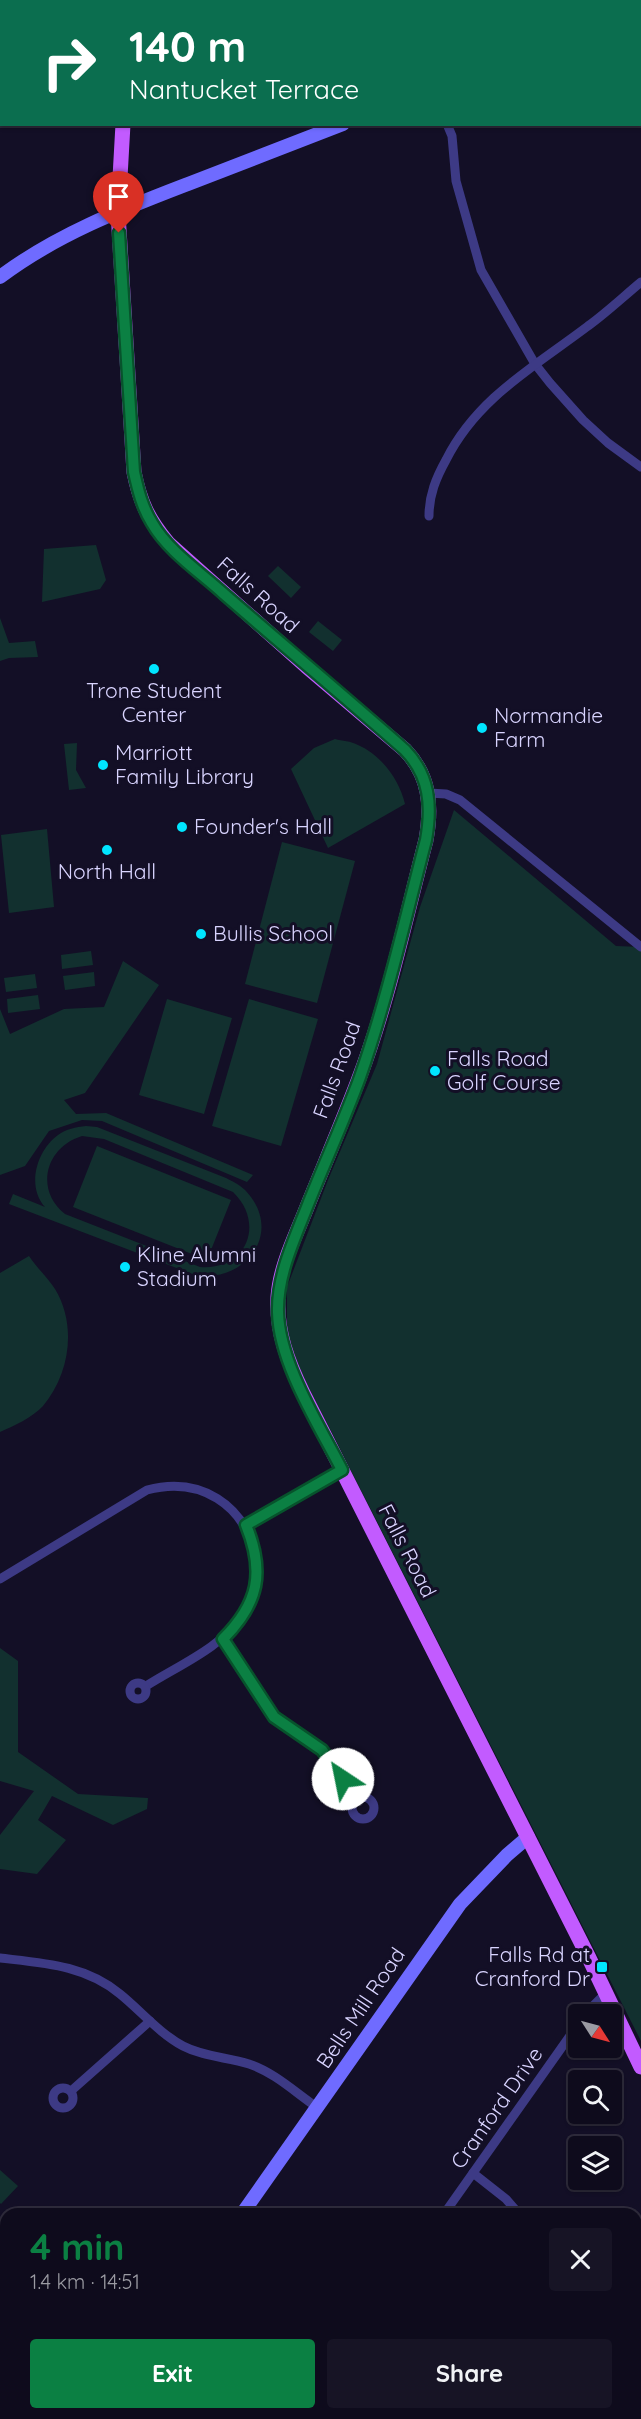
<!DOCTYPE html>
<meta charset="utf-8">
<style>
body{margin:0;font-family:Quicksand,sans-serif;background:#171425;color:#f1f3f6;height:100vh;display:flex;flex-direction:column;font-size:22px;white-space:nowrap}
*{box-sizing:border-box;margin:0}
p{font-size:20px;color:#9b9ba3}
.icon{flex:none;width:33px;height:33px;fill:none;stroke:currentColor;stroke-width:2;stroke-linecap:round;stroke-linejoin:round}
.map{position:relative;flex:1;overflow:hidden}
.details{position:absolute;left:0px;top:2208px;width:642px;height:212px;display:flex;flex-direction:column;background:#0e0b1c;border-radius:18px 18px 0 0;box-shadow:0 2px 4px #0004,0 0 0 2px #2e2b3b}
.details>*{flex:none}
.banner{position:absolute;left:0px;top:0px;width:642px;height:126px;box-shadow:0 2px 4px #0004,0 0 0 2px #2e2b3b;background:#0b6e4f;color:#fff;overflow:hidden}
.needle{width:39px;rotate:126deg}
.buttons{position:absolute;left:568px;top:2004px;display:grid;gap:12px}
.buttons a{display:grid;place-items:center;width:54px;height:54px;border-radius:6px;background:#0e0b1c;box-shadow:0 2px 4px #0004,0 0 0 2px #2e2b3b;font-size:30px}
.pin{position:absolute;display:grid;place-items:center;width:51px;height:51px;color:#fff;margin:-62px -26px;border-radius:50% 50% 50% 0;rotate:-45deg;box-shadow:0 0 6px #0007}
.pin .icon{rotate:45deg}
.me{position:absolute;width:66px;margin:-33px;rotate:326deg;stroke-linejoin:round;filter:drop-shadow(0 0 4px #0008)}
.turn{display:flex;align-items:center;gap:21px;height:126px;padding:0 30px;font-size:27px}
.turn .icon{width:78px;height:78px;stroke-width:2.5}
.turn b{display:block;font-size:42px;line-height:51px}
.round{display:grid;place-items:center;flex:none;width:63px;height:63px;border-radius:6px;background:#171425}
.summary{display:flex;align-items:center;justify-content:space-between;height:102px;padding:0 30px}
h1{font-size:36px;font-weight:800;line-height:45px;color:#0b8043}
.cta{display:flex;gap:12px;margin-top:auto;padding:12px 30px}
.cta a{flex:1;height:69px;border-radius:6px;background:#0b8043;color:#fff;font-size:24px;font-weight:800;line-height:69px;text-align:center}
.cta a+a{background:#171425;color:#f1f3f6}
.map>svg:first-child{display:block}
.green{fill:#12302f;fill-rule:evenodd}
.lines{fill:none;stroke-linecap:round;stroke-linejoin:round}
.street{stroke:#3d3a85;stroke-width:9}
.secondary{stroke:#6f6bff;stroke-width:14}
.primary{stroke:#c25bff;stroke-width:15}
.route-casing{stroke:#07532c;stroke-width:15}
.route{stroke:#0b8043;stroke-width:10}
.poi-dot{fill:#00e5ff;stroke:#130f26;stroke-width:2}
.labels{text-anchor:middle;stroke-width:6;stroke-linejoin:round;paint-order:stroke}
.street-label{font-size:21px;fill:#d9d4ff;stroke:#130f26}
.poi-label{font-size:21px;fill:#d9d4ff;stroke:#130f26;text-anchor:start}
</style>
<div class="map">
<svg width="641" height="2419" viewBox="0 0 641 2419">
<rect width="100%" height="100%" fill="#130f26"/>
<g class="green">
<polygon points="96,545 106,580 100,589 42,602 44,549"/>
<polygon points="278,566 301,587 291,598 268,576"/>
<polygon points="0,618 9,643 35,641 38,657 9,658 0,661"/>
<polygon points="318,621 342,640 333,651 309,632"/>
<path d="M335,739C342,741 351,741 358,745C381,755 399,779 405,804L328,848L291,769L314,748Z"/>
<polygon points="77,743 76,770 86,788 69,790 64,744"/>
<polygon points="454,810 616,946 641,947 641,2041 303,1376 287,1337 287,1287 328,1180 377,1064 420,907"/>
<polygon points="47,829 54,907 9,913 1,835"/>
<polygon points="282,842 355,861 317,1003 245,984"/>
<polygon points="91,951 93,965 62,969 61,955"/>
<polygon points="123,961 159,985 85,1093 64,1100 76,1114 106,1113 253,1175 247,1182 102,1121 82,1120 49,1131 25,1166 0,1175 0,1009 10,1034 64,1009 104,1007"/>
<polygon points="94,972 95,986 65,990 63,976"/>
<polygon points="35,974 37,988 6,992 4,978"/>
<polygon points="38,995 40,1009 8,1013 7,999"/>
<polygon points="167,999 232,1018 204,1114 139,1095"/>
<polygon points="249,999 318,1019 281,1146 212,1126"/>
<path d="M86,1126L97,1127L226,1178C232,1181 240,1185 245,1190C285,1231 246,1284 195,1275L9,1204L13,1194L45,1207C26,1186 37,1150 58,1135C66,1129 76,1127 86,1126ZM82,1136L104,1139L233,1192C266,1224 246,1271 200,1267L65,1214C34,1189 46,1147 82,1136Z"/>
<polygon points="97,1146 231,1200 207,1260 73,1207"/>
<path d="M29,1256C37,1268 48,1278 55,1289C77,1325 70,1374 43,1406C33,1417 14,1426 0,1432V1273Z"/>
<polygon points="0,1648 18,1661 18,1752 78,1794 148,1798 147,1809 113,1825 52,1796 38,1820 66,1840 37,1874 0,1869 0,1835 34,1791 0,1781"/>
<polygon points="0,2170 18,2186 1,2204 0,2203"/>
</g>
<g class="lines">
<g class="street">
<polyline points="447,124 452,136 456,181 481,270 535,364 550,383 583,420 608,443 641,467"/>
<path d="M429,516C429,495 436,478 446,460C477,398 534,367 588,326C606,313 623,297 641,282"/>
<polyline points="429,793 446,794 460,800 641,947"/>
<polyline points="246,1525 342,1470"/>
<path d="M0,1579L147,1490C200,1476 245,1504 256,1558C259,1577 255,1598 244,1614C221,1648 179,1665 146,1686"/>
<polyline points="223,1639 268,1710 281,1724 322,1750 335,1765 356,1800"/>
<circle cx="138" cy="1691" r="8"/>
<circle cx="363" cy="1808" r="11"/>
<path d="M0,1958C43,1963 85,1965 120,1994C141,2011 159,2033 183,2046C204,2057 227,2057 249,2064C274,2072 296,2093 318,2108"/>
<polyline points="585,2014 606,1993"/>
<circle cx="63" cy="2098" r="10"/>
<polyline points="71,2091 150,2021"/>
<polyline points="473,2173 506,2199 519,2214"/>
<polyline points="444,2214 579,2023"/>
<polyline points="258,2414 264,2419"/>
<polyline points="298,2419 302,2414"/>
<polyline points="482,2419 483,2414"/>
<polyline points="638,2419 641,2413"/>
</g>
<g class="secondary">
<polyline points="640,12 641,12"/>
<path d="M0,277C57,234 123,209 188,184C240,164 291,144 343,124"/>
<polyline points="242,2214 460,1904 507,1855 528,1837"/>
<polyline points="97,2419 101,2414"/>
</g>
<g class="primary">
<polyline points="129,2 130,0"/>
<path d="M123,124L118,213L134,472C140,502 148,519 168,543L306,666L405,750C430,776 432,806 426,840C405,920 388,1003 358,1081C342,1123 324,1165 307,1207C296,1235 280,1266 278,1297C276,1332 288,1362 303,1393L589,1958L641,2067"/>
</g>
</g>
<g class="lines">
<g class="route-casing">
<path id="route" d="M119,233L134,472C138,490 142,507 152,523C168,551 200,572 224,594C284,646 345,697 405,750C430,776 432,806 426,840C405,919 387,1000 360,1077C344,1121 324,1164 307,1207C294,1240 277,1276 278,1312C279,1363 319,1425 342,1470L246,1525C265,1572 259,1603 223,1639L274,1717L322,1750L343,1779"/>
</g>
<use href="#route" class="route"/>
</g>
<g class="poi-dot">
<circle cx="154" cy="669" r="6"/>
<circle cx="482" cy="728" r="6"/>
<circle cx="103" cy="765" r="6"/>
<circle cx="182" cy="827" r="6"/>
<circle cx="107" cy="850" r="6"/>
<circle cx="201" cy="934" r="6"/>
<circle cx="435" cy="1071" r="6"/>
<circle cx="125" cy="1267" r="6"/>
<rect x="596" y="1961" width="12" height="12" rx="3"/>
</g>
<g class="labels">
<g class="street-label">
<text transform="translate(258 595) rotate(42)" y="7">Falls Road</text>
<text transform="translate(337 1070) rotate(-70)" y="7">Falls Road</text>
<text transform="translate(407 1551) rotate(63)" y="7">Falls Road</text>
<text transform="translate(361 2008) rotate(-56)" y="7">Bells Mill Road</text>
<text transform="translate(497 2108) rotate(-55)" y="7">Cranford Drive</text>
</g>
<g class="poi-label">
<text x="154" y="698" text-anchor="middle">Trone Student<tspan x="154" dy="24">Center</tspan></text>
<text x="494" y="723">Normandie<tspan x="494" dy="24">Farm</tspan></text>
<text x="115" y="760">Marriott<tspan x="115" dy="24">Family Library</tspan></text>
<text x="194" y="834">Founder's Hall</text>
<text x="107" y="879" text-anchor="middle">North Hall</text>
<text x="213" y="941">Bullis School</text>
<text x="447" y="1066">Falls Road<tspan x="447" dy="24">Golf Course</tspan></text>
<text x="137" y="1262">Kline Alumni<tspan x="137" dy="24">Stadium</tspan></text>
<text x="590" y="1962" text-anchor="end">Falls Rd at<tspan x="590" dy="24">Cranford Dr</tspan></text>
</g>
</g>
</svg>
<div class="buttons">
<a><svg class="needle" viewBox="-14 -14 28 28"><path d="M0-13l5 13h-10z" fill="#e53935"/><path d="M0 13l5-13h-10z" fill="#9b9ba3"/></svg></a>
<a><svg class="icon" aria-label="search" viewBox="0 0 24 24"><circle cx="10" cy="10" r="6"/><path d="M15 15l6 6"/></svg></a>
<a><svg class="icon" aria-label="layers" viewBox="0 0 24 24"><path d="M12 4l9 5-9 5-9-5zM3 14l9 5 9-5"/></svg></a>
</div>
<div class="pin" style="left:119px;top:233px;background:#d93025"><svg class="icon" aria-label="arrive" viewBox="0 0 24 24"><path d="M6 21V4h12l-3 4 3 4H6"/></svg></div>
<svg class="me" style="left:343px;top:1779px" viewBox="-20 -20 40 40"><circle r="19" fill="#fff"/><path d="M0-13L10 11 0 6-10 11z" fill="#0b8043"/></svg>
<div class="banner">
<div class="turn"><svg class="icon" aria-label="right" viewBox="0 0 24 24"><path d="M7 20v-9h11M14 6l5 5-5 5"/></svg><div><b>140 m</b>Nantucket Terrace</div></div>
</div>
<section class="details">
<div class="summary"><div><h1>4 min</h1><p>1.4 km · 14:51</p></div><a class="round"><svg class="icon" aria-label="close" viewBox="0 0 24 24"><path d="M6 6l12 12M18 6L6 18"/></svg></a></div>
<div class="cta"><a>Exit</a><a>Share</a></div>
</section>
</div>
